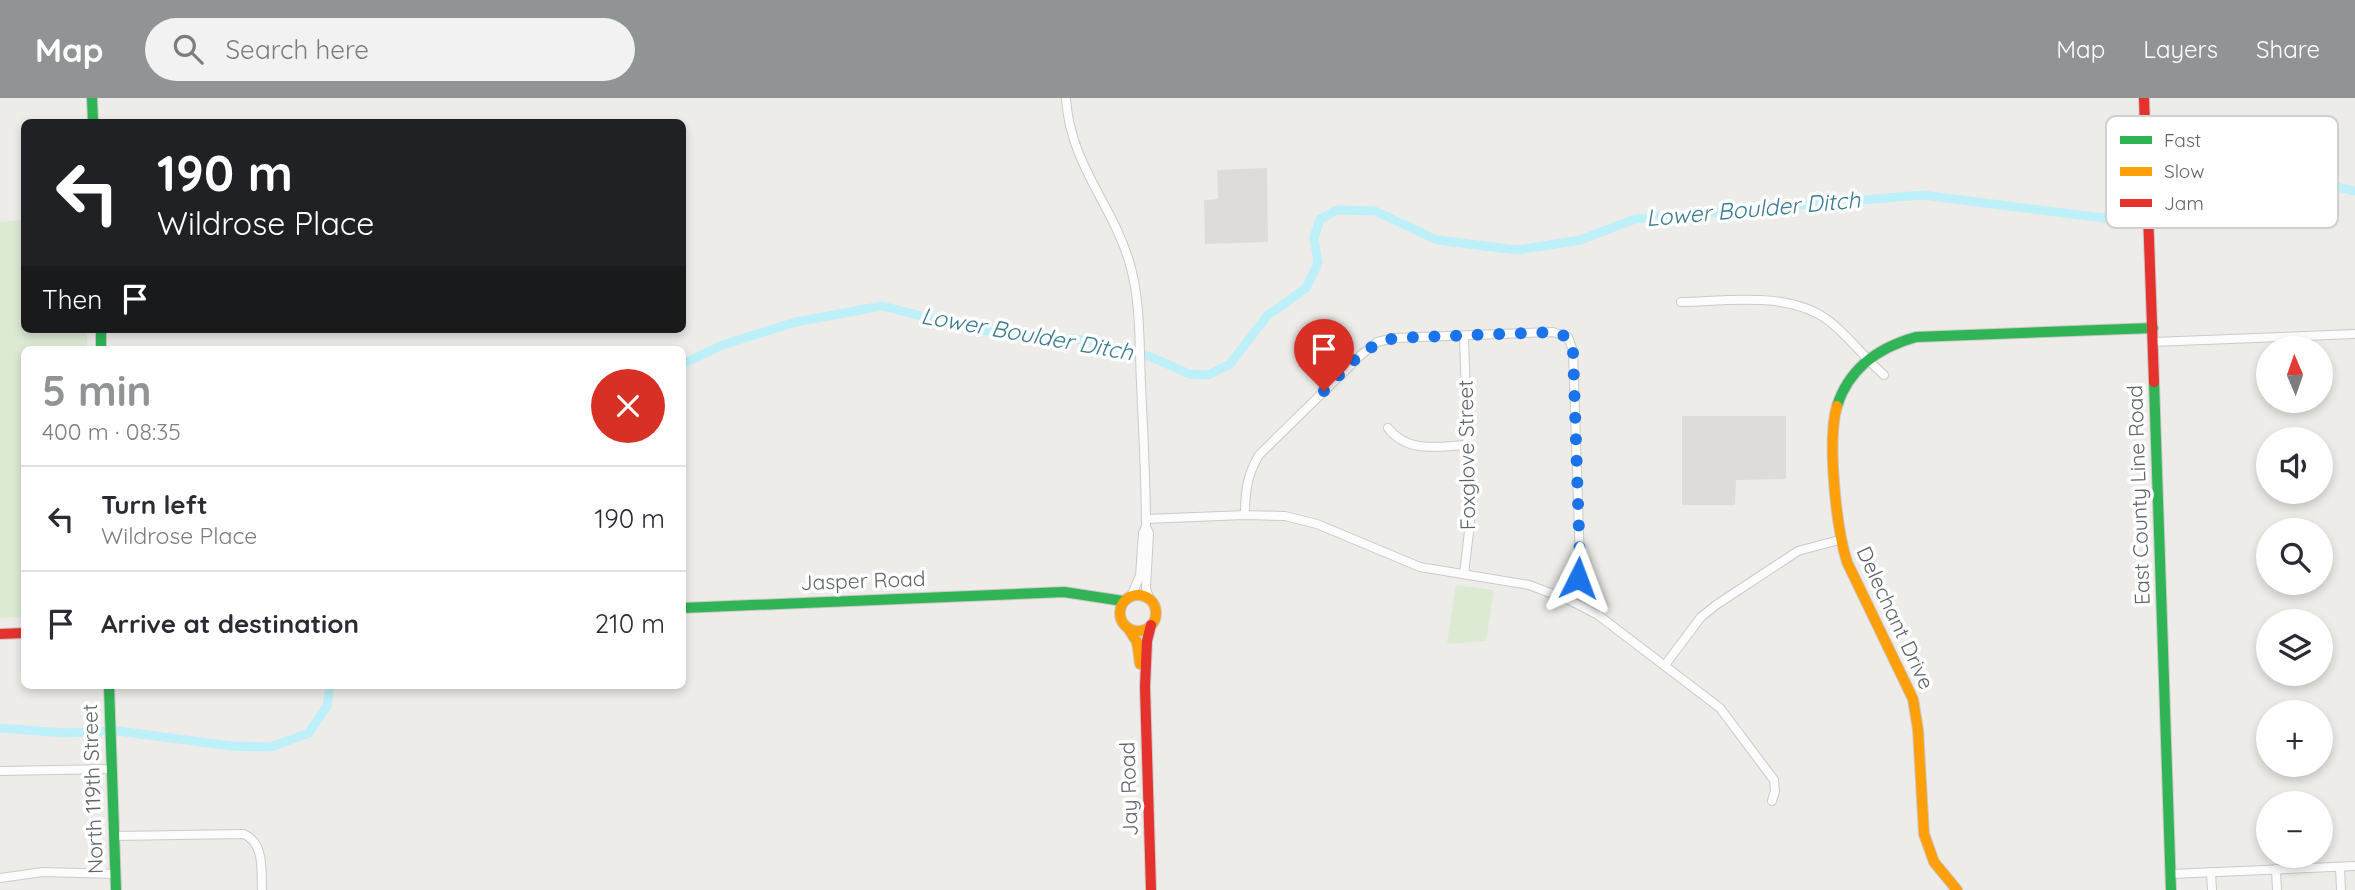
<!DOCTYPE html>
<meta charset="utf-8">
<style>
body{margin:0;font-family:Quicksand,sans-serif;background:#f2f2f3;color:#2b2b33;height:100vh;display:flex;flex-direction:column;font-size:26px;white-space:nowrap}
*{box-sizing:border-box;margin:0}
p{font-size:23px;color:#7c7c81}
.icon{flex:none;width:38px;height:38px;fill:none;stroke:currentColor;stroke-width:2;stroke-linecap:round;stroke-linejoin:round}
.map{position:relative;flex:1;overflow:hidden}
.details{position:absolute;left:21px;top:248px;width:665px;height:343px;display:flex;flex-direction:column;background:#fff;border-radius:10px;box-shadow:0 4px 10px #0003}
.details>*{flex:none}
.hud{position:absolute;left:21px;top:21px;width:665px;height:214px;border-radius:10px;box-shadow:0 4px 10px #0003;background:#202124;color:#fff;overflow:hidden}
.needle{width:46px;rotate:358deg}
.buttons{position:absolute;left:2256px;top:238px;display:grid;gap:14px}
.buttons a{display:grid;place-items:center;width:77px;height:77px;border-radius:50%;background:#fff;box-shadow:0 4px 10px #0003;font-size:35px}
.pin{position:absolute;display:grid;place-items:center;width:60px;height:60px;color:#fff;margin:-72px -30px;border-radius:50% 50% 50% 0;rotate:-45deg;box-shadow:0 0 7px #0007}
.pin .icon{rotate:45deg}
.me{position:absolute;width:77px;margin:-38px;rotate:3deg;stroke-linejoin:round;filter:drop-shadow(0 0 5px #0008)}
.turn{display:flex;align-items:center;gap:24px;height:147px;padding:0 21px;font-size:32px}
.turn .icon{width:91px;height:91px;stroke-width:2.5}
.turn b{display:block;font-size:49px;line-height:60px}
.then{display:flex;align-items:center;height:66px;padding:0 21px;background:#0003;gap:14px;font-size:26px}
.round{display:grid;place-items:center;flex:none;width:74px;height:74px;border-radius:37px;background:#f2f2f3}
.head{display:flex;align-items:center;justify-content:space-between;height:119px;padding:0 21px}
h1{font-size:42px;font-weight:700;line-height:52px;color:#909494}
ul{padding:0;list-style:none}
li{display:flex;align-items:center;gap:21px;height:105px;padding:0 21px;border-top:2px solid #e1e1e2}
li div{flex:1}
li b{display:block;font-size:26px}
li em{font-style:normal}
header{display:flex;align-items:center;gap:42px;box-sizing:border-box;height:98px;padding:0 35px;background:#909494;color:#fff}
header strong{font-size:33px}
nav{display:flex;gap:38px;margin-inline-start:auto;font-size:24px}
.search{width:490px;height:63px;background:#f2f2f3;display:flex;align-items:center;gap:18px;box-sizing:border-box;padding:0 24px;border-radius:38px;color:#7c7c81;font-size:26px}
.map>svg:first-child{display:block}
.industrial{fill:#dedbd9}
.green{fill:#dcead4}
.lines{fill:none;stroke-linecap:round;stroke-linejoin:round}
.canal{stroke:#bdf0f8;stroke-width:9}
.street-casing{stroke:#cacaca;stroke-width:10}
.fast-casing{stroke:#cacac9;stroke-width:12}
.slow-casing{stroke:#cacac9;stroke-width:12}
.jam-casing{stroke:#cacac9;stroke-width:12}
.street{stroke:#fcfcfc;stroke-width:8}
.fast{stroke:#30b455;stroke-width:10}
.slow{stroke:#ff9f0a;stroke-width:10}
.jam{stroke:#e5322d;stroke-width:10}
.route{stroke:#1a73e8;stroke-width:12;stroke-dasharray:0 21.6}
.labels{text-anchor:middle;stroke-width:7;stroke-linejoin:round;paint-order:stroke}
.street-label{font-size:21px;fill:#5e6567;stroke:#fff}
.water-label{font-size:23px;font-style:italic;fill:#387b8f;stroke:#fff}
.key{fill:#fff;stroke:#cfd1d1;stroke-width:2}
.key-label{font-size:19px;fill:#5e6567}
</style>
<header>
<strong>Map</strong>
<div class="search"><svg class="icon" aria-label="search" viewBox="0 0 24 24"><circle cx="10" cy="10" r="6"/><path d="M15 15l6 6"/></svg>Search here</div>
<nav><a>Map</a><a>Layers</a><a>Share</a></nav>
</header>
<div class="map">
<svg width="2355" height="792" viewBox="0 0 2355 792">
<rect width="100%" height="100%" fill="#eeece9"/>
<g class="industrial">
<polygon points="1267,70 1268,144 1205,146 1204,102 1218,101 1217,72"/>
<polygon points="1682,318 1786,318 1786,381 1736,382 1735,407 1682,407"/>
</g>
<g class="green">
<polygon points="24,122 24,231 87,231 87,252 24,252 24,519 0,520 0,124"/>
<polygon points="1456,487 1494,492 1486,543 1447,546"/>
</g>
<g class="lines">
<g class="canal">
<polyline points="682,266 725,246 796,224 882,208 977,232 1093,243 1151,259 1189,276 1208,277 1230,266 1267,218 1306,190 1318,165 1314,139 1320,121 1337,112 1375,113 1437,142 1517,152 1580,142 1635,121 1923,97 2103,120 2157,105 2275,87 2316,84 2355,93"/>
<polyline points="0,630 64,635 102,633"/>
<polyline points="118,633 231,648 271,649 309,635 327,608 330,588"/>
</g>
<g class="street-casing">
<g id="street">
<path d="M1066,0C1070,66 1111,104 1129,163C1141,202 1139,244 1141,285C1143,333 1146,381 1146,429L1149,435L1146,490L1149,500"/>
<path d="M1681,204C1728,203 1790,193 1829,223C1850,239 1864,260 1884,277"/>
<polyline points="2153,244 2355,236"/>
<path d="M1388,330C1408,356 1439,348 1468,347"/>
<path d="M1245,417C1245,394 1247,377 1259,357L1361,257L1377,244L1395,240L1553,234L1568,239L1573,253L1580,464L1578,480L1569,502"/>
<polyline points="1146,421 1245,417 1285,418 1317,426 1420,469 1529,487 1569,502 1598,517 1720,610 1774,682 1775,693 1772,703"/>
<polyline points="1464,476 1470,425 1464,238"/>
<polyline points="1131,498 1140,478 1143,435 1146,429"/>
<polyline points="1665,567 1701,519 1716,507 1798,453 1839,442"/>
<polyline points="0,673 112,671"/>
<path d="M114,738L244,736C265,746 261,772 262,792"/>
<polyline points="2340,769 2341,792"/>
<polyline points="2276,771 2277,792"/>
<polyline points="2211,774 2212,792"/>
<polyline points="2171,776 2355,768"/>
<polyline points="0,780 43,774 116,776"/>
</g>
</g>
<g class="fast-casing">
<g id="fast">
<polyline points="92,0 93,24"/>
<polyline points="101,231 101,252"/>
<polyline points="2154,284 2171,792"/>
<path d="M1837,308C1849,270 1880,249 1916,239L2153,230"/>
<polyline points="682,510 1064,494 1123,503"/>
<polyline points="109,588 116,792"/>
</g>
</g>
<g class="slow-casing">
<g id="slow">
<path d="M1837,308C1827,342 1836,429 1847,464L1913,601L1918,632L1924,736L1934,764L1957,792"/>
<circle cx="1138" cy="515" r="18"/>
<polyline points="1128,530 1137,544 1140,566"/>
</g>
</g>
<g class="jam-casing">
<g id="jam">
<polyline points="2144,0 2154,284"/>
<polyline points="1151,527 1147,543 1145,589 1151,792"/>
<polyline points="0,536 24,535"/>
</g>
</g>
<use href="#street" class="street"/>
<use href="#fast" class="fast"/>
<use href="#slow" class="slow"/>
<use href="#jam" class="jam"/>
</g>
<g class="lines">
<path class="route" d="M1324,293C1347,270 1363,247 1395,240L1553,234L1568,239L1573,253L1580,464L1578,480"/>
</g>
<g class="labels">
<g class="street-label">
<text transform="translate(1467 357) rotate(-91)" y="7">Foxglove Street</text>
<text transform="translate(2139 397) rotate(-92)" y="7">East County Line Road</text>
<text transform="translate(863 483) rotate(-2)" y="7">Jasper Road</text>
<text transform="translate(1895 520) rotate(65)" y="7">Delechant Drive</text>
<text transform="translate(93 691) rotate(-92)" y="7">North 119th Street</text>
<text transform="translate(1129 691) rotate(-92)" y="7">Jay Road</text>
</g>
<g class="water-label">
<text transform="translate(1753 111) rotate(-5)" y="8">Lower Boulder Ditch</text>
<text transform="translate(1027 236) rotate(10)" y="8">Lower Boulder Ditch</text>
</g>
</g>
<rect x="2106" y="18" width="232" height="112" rx="10" class="key"/>
<rect x="2120" y="38" width="32" height="8" fill="#30b455"/>
<rect x="2120" y="69" width="32" height="9" fill="#ff9f0a"/>
<rect x="2120" y="101" width="32" height="8" fill="#e5322d"/>
<g class="key-label">
<text x="2164" y="49">Fast</text>
<text x="2164" y="80">Slow</text>
<text x="2164" y="112">Jam</text>
</g>
</svg>
<div class="buttons">
<a><svg class="needle" viewBox="-14 -14 28 28"><path d="M0-13l5 13h-10z" fill="#e53935"/><path d="M0 13l5-13h-10z" fill="#7c7c81"/></svg></a>
<a><svg class="icon" aria-label="sound" viewBox="0 0 24 24"><path d="M4 9h4l5-4v14l-5-4H4zM17 9q2 3 0 6"/></svg></a>
<a><svg class="icon" aria-label="search" viewBox="0 0 24 24"><circle cx="10" cy="10" r="6"/><path d="M15 15l6 6"/></svg></a>
<a><svg class="icon" aria-label="layers" viewBox="0 0 24 24"><path d="M12 4l9 5-9 5-9-5zM3 14l9 5 9-5"/></svg></a>
<a>+</a>
<a>−</a>
</div>
<div class="pin" style="left:1324px;top:293px;background:#d93025"><svg class="icon" aria-label="arrive" viewBox="0 0 24 24"><path d="M6 21V4h12l-3 4 3 4H6"/></svg></div>
<svg class="me" style="left:1578px;top:480px" viewBox="-20 -20 40 40"><path d="M0-17L14 15 0 8-14 15z" fill="#1a73e8" stroke="#fff" stroke-width="4"/></svg>
<div class="hud">
<div class="turn"><svg class="icon" aria-label="left" viewBox="0 0 24 24"><path d="M17 20v-9H6M10 6l-5 5 5 5"/></svg><div><b>190 m</b>Wildrose Place</div></div>
<div class="then">Then<svg class="icon" aria-label="arrive" viewBox="0 0 24 24"><path d="M6 21V4h12l-3 4 3 4H6"/></svg></div>
</div>
<section class="details">
<div class="head"><div><h1>5 min</h1><p>400 m · 08:35</p></div><a class="round" style="background:#d93025;color:#fff"><svg class="icon" aria-label="close" viewBox="0 0 24 24"><path d="M6 6l12 12M18 6L6 18"/></svg></a></div>
<ul>
<li><svg class="icon" aria-label="left" viewBox="0 0 24 24"><path d="M17 20v-9H6M10 6l-5 5 5 5"/></svg><div><b>Turn left</b><p>Wildrose Place</p></div><em>190 m</em></li>
<li><svg class="icon" aria-label="arrive" viewBox="0 0 24 24"><path d="M6 21V4h12l-3 4 3 4H6"/></svg><div><b>Arrive at destination</b></div><em>210 m</em></li>
</ul>
</section>
</div>
